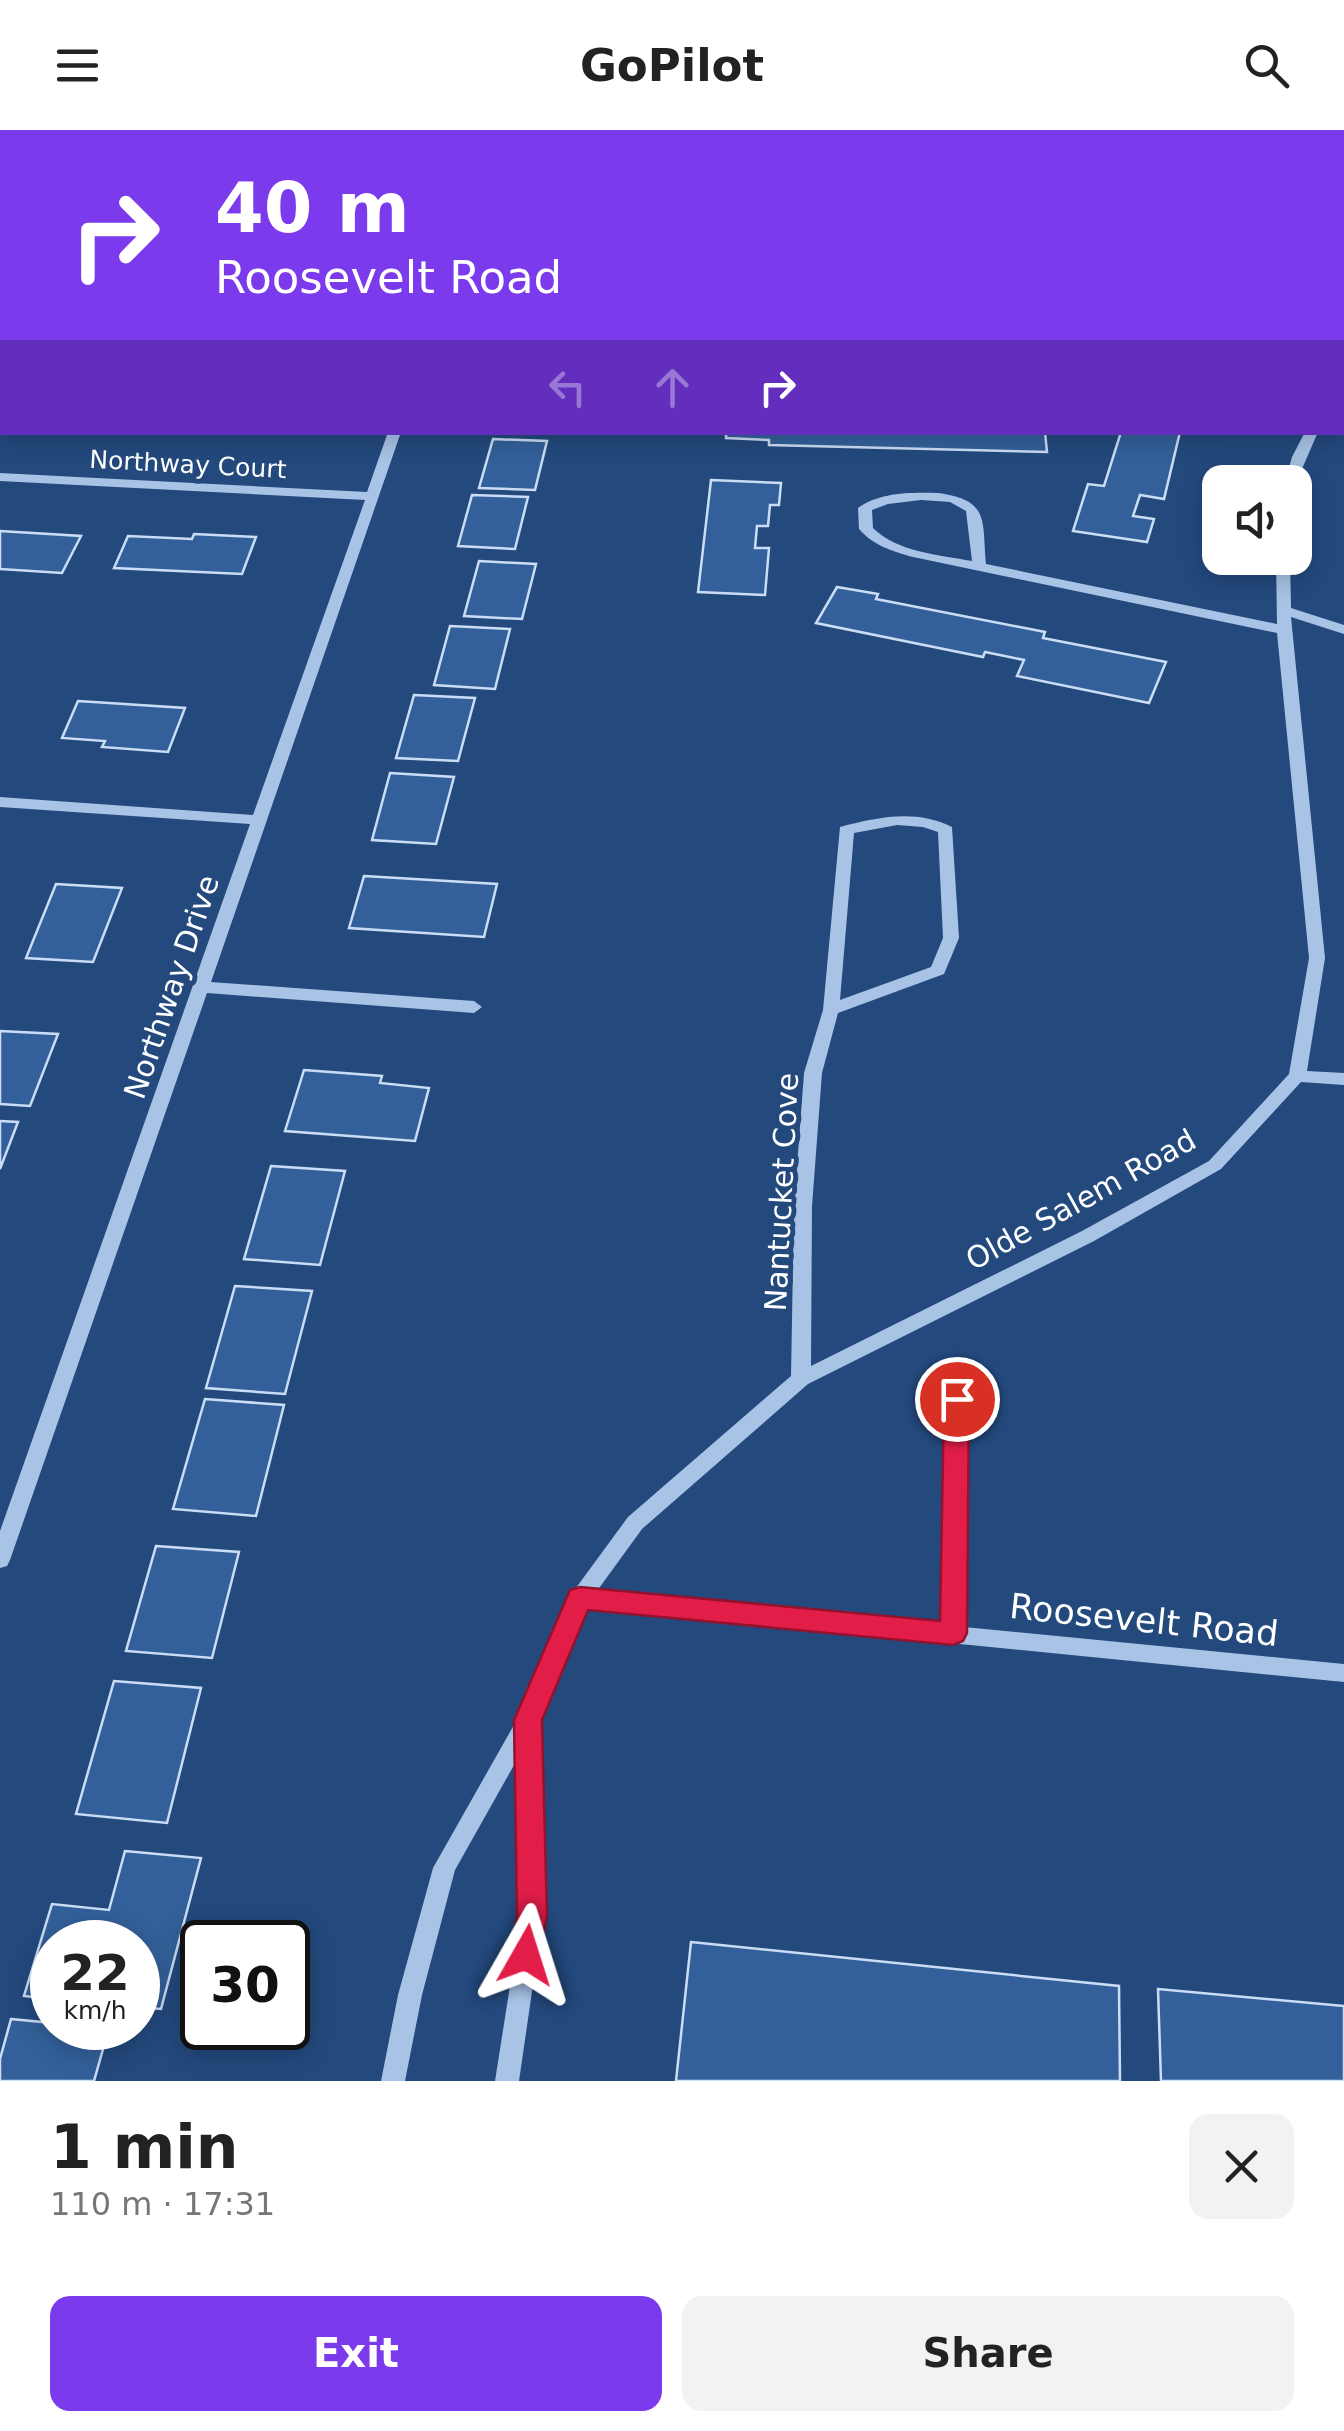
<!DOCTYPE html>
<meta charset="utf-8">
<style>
body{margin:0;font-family:"DejaVu Sans",sans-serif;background:#f2f2f2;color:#222;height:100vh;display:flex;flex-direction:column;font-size:38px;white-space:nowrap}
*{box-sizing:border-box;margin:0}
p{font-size:32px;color:#767676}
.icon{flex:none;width:55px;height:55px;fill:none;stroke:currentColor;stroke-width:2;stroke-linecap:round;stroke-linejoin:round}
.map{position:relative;height:1951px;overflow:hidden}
.details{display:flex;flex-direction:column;background:#fff;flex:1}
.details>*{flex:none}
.top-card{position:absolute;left:0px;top:0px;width:1345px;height:305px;box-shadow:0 5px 25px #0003;background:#7c3aed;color:#fff;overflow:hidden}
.fabs{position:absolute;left:1202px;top:335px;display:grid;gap:20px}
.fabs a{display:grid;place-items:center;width:110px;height:110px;border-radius:20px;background:#fff;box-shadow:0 5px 25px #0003;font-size:50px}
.speed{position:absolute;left:30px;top:1790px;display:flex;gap:20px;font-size:50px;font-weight:700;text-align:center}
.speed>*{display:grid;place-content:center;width:130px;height:130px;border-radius:50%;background:#fff;box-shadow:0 5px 25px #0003;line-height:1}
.speed small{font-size:25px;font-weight:400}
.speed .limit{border:5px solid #111;border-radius:15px;background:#fff;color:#111}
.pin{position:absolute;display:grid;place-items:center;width:85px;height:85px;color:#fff;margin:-42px;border:5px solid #fff;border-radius:50%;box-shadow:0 2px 10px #0007}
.me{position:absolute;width:110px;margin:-55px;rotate:6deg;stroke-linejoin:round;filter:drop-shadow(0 0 8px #0008)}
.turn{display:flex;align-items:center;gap:35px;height:210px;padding:0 50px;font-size:45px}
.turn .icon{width:130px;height:130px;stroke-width:2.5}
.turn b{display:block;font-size:70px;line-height:85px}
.lanes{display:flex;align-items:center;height:95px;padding:0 50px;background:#0003;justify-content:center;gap:50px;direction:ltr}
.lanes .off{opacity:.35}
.round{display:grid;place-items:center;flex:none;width:105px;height:105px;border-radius:20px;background:#f2f2f2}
.head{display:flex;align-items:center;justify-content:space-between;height:170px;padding:0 50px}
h1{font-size:60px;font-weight:800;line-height:75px}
.button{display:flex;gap:20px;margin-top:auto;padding:20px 50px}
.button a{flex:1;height:115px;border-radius:20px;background:#7c3aed;color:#fff;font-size:40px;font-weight:800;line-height:115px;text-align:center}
.button a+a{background:#f2f2f2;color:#222}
header{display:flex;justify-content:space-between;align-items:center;height:130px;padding:0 50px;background:#fff;font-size:45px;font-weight:800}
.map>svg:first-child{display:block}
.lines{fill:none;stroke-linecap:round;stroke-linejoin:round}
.stream{fill:#9cbee7;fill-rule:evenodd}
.building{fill:#33609a;stroke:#cbddf5;stroke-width:2.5}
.minor{fill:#a8c3e6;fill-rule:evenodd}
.route{fill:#e11d48;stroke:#92132f;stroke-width:2.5}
.labels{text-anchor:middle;stroke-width:10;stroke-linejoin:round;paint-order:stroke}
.far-street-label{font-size:25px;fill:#fff;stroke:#23497d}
.street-label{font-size:30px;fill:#fff;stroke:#23497d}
.near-street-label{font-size:35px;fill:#fff;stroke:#23497d}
</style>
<header><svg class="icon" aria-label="menu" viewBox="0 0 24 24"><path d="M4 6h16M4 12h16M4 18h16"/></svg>GoPilot<svg class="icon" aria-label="search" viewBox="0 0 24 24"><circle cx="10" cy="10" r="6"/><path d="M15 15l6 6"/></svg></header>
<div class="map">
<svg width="1344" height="1951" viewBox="0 0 1344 1951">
<rect width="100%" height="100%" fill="#23497d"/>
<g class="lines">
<g class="stream">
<polygon points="188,0 198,0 196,2 187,2"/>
<polygon points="0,154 2,154 2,160 0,161"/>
</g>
</g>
<g class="building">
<polygon points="726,302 1045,302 1047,322 769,315 769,310 726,308"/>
<polygon points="1121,302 1180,302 1164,369 1140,365 1133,386 1154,389 1147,412 1073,401 1088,354 1104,356"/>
<polygon points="493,309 547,311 535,360 479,358"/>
<polygon points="711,350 781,353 779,375 770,375 768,396 757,396 755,418 769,418 765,465 698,462"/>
<polygon points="472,365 528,367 515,419 458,416"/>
<polygon points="0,401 81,406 62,443 0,439"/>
<polygon points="194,404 256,407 242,444 114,438 128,406 192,409"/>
<polygon points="479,431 536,434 522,489 464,486"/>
<polygon points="837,457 878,464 876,469 1045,502 1043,508 1166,532 1149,573 1017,546 1024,530 985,522 983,527 816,493"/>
<polygon points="450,496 510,499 495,559 434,555"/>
<polygon points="414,565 475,568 458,631 396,628"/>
<polygon points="78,571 185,578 168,622 102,617 105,611 62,608"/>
<polygon points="390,643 454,647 436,714 372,710"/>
<polygon points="364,746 497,754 484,807 349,798"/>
<polygon points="56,754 122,758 93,832 26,828"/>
<polygon points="0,901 58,904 30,976 0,974"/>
<polygon points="304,940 382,946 380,953 429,958 415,1011 285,1001"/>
<polygon points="0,991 18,992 0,1039"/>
<polygon points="271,1036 345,1041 320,1135 244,1129"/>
<polygon points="235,1156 312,1161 285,1264 206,1258"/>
<polygon points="205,1269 284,1275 256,1386 173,1379"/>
<polygon points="156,1416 239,1422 212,1528 126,1521"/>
<polygon points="114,1551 201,1558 167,1693 76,1684"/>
<polygon points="125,1721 201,1728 161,1879 138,1877 138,1812 52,1812 52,1869 24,1866 52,1774 109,1780"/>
<polygon points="691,1812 1119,1856 1120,1951 676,1951"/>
<polygon points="1158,1859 1344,1876 1344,1951 1161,1951"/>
<polygon points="11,1889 52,1893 52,1898 109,1898 94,1951 0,1951 0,1929"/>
</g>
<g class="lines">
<g class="minor">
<polygon points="1122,0 1141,0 1142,2 1124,2"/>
<rect x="1342" y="71" width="2" height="7"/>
<rect x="1342" y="200" width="2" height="8"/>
<polygon points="1344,250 1344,259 1342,260 1342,251"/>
<polygon points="388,302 401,302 211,852 474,871 482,877 474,883 207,863 10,1430 7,1436 0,1438 0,1401 250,694 0,677 0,667 253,685 365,370 0,351 0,343 367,362"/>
<polygon points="1305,302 1318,302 1295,355 1295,352 1285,352 1292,327"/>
<path d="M938,363C990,370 982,390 986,434L1277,494L1276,428H1290L1291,478L1344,495V504L1291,487L1325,828L1307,941L1344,943V955L1301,952L1221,1039L1094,1111L808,1254L642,1399L597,1461L943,1495L947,1269L950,1264L957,1261L964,1264L967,1269L964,1497L1344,1534V1552L586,1477L539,1590L543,1786L519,1951H495L521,1786L518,1628L455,1740L422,1865L405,1951H381L398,1865L433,1738L519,1586L573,1462L628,1387L791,1246L794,1076L804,943L823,880L840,697C878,687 916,679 952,697L959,808L944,844L838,883L822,943L812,1076L811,1236L1082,1101L1209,1031L1289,944L1309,828L1277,503L913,427C892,421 874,416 859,399L858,378C879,362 912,362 938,363ZM921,370L950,372L966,381L972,431C939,425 897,422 873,398L872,380L888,374ZM897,695L923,697L938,702L943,808L931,837L840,870L854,703Z"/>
</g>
</g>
<polygon class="route" points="957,1259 966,1262 969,1269 967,1503 963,1511 953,1515 588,1480 542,1590 547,1786 537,1835 526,1839 516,1835 511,1825 517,1786 514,1590 570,1460 580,1457 940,1491 944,1269 948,1262"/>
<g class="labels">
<g class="far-street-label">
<text transform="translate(188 334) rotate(3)" y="9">Northway Court</text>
</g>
<g class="street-label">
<text transform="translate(172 857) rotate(-71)" y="10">Northway Drive</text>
<text transform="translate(782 1062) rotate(-87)" y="10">Nantucket Cove</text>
<text transform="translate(1081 1070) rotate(-29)" y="10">Olde Salem Road</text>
</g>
<g class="near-street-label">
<text transform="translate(1144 1490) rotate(6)" y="12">Roosevelt Road</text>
</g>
</g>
</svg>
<div class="fabs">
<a><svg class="icon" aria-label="sound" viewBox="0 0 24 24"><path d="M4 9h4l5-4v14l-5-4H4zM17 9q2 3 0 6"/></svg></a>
</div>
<div class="speed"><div>22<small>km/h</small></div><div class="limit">30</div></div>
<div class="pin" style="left:957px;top:1269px;background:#d93025"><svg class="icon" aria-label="arrive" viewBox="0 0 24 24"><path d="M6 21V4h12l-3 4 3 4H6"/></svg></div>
<svg class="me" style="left:526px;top:1825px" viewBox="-20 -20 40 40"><path d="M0-17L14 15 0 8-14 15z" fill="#e11d48" stroke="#fff" stroke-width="4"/></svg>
<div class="top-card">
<div class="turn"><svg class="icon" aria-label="right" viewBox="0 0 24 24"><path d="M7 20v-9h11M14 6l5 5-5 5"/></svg><div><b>40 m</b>Roosevelt Road</div></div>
<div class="lanes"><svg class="icon off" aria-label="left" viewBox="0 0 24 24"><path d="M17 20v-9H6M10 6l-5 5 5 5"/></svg><svg class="icon off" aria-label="ahead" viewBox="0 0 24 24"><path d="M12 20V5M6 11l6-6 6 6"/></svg><svg class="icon" aria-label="right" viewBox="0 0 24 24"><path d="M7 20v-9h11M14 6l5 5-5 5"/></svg></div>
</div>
</div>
<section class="details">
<div class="head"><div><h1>1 min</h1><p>110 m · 17:31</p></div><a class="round"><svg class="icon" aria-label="close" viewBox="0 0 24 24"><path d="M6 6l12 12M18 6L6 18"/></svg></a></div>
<div class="button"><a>Exit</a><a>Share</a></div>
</section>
